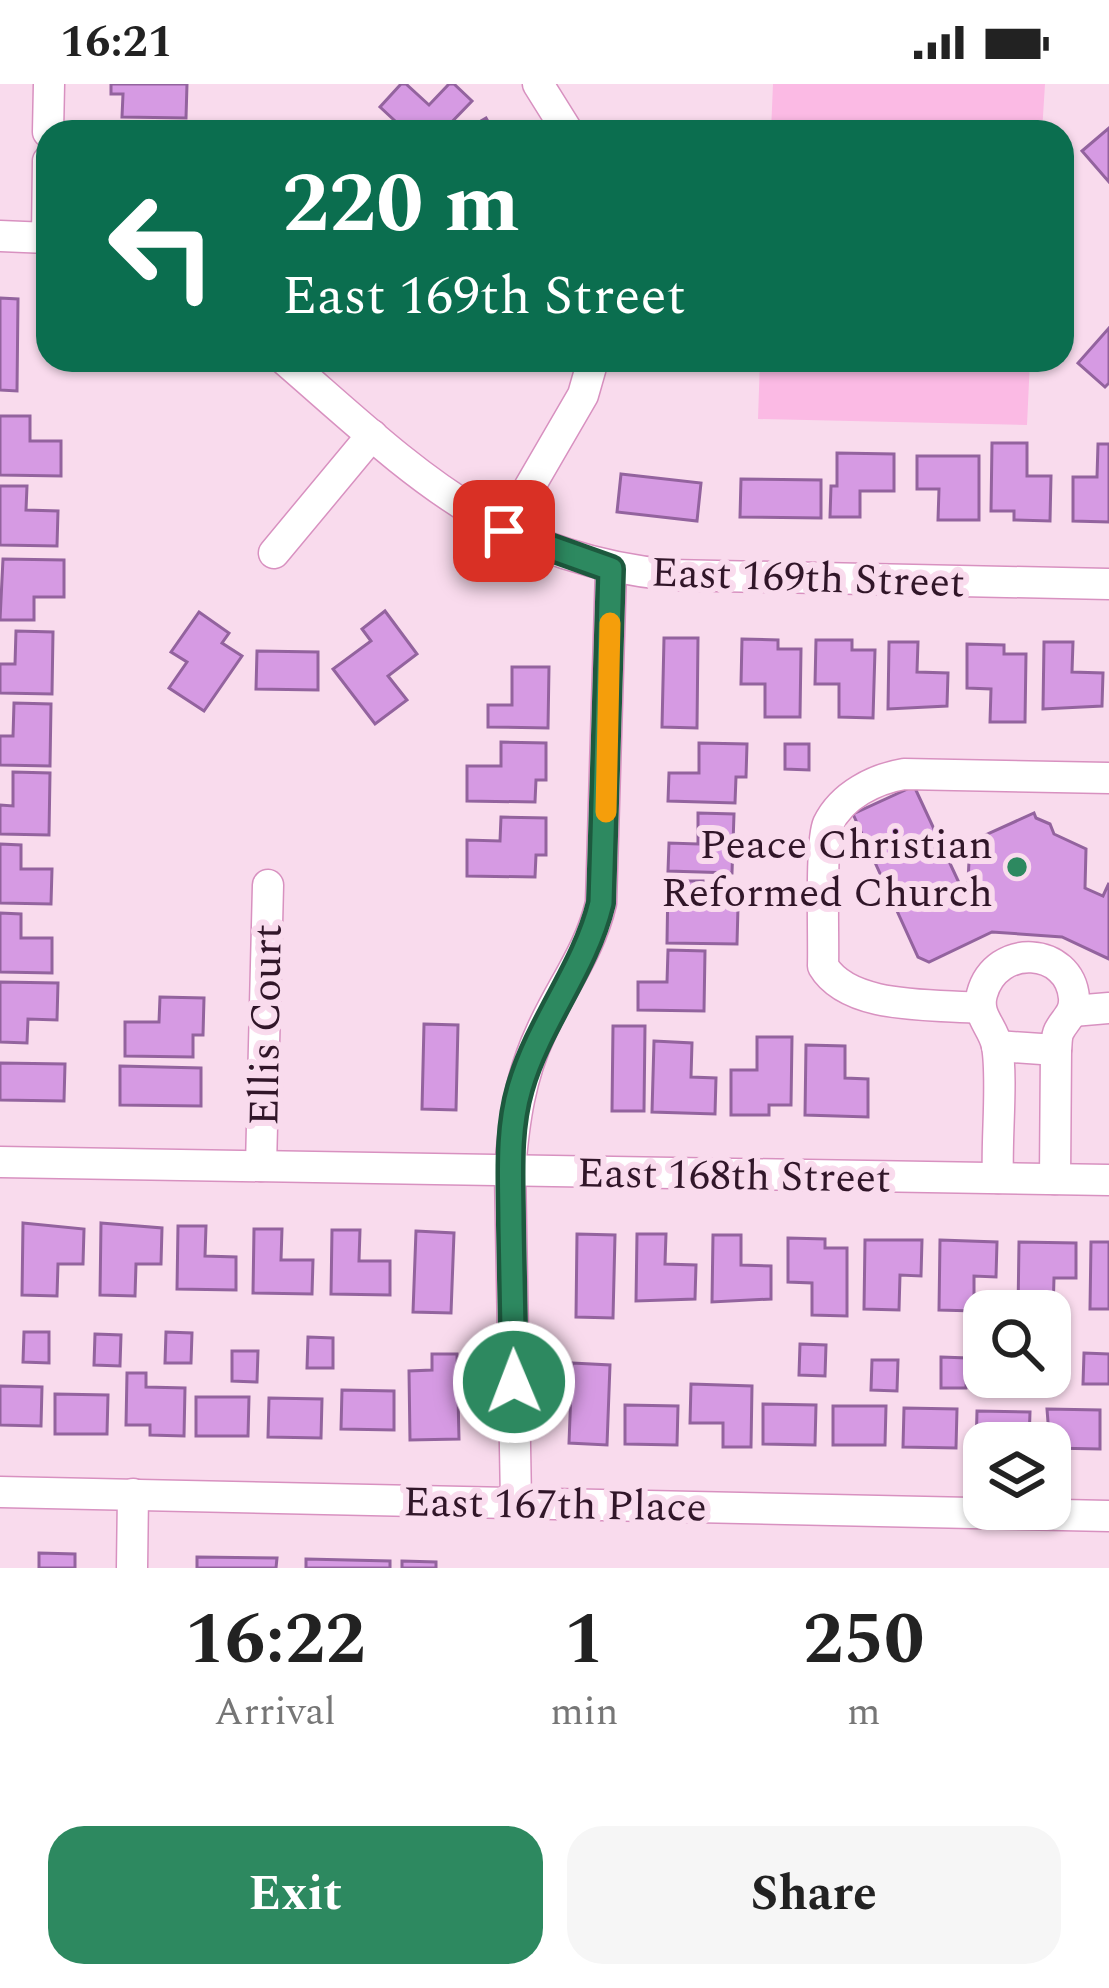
<!DOCTYPE html>
<style>
body{margin:0;font-family:Spectral,serif;background:#f6f6f6;color:#222;height:100vh;display:flex;flex-direction:column;font-size:45px;white-space:nowrap}
*{box-sizing:border-box;margin:0}
p{font-size:39px;color:#767676}
.icon{flex:none;width:66px;height:66px;fill:none;stroke:currentColor;stroke-width:2;stroke-linecap:round;stroke-linejoin:round}
.map{position:relative;height:1484px;overflow:hidden}
.sheet{display:flex;flex-direction:column;background:#fff;flex:1}
.sheet>*{flex:none}
.guide{position:absolute;left:36px;top:36px;width:1038px;height:252px;border-radius:36px;box-shadow:0 3px 9px #0004;background:#0b6e4f;color:#fff;overflow:hidden}
.controls{position:absolute;left:963px;top:1206px;display:grid;gap:24px}
.controls a{display:grid;place-items:center;width:108px;height:108px;border-radius:24px;background:#fff;box-shadow:0 3px 9px #0004;font-size:60px}
.pin{position:absolute;display:grid;place-items:center;width:102px;height:102px;color:#fff;margin:-51px;border-radius:24px;box-shadow:0 6px 18px #0006}
.me{position:absolute;width:132px;margin:-66px;rotate:359deg;stroke-linejoin:round;filter:drop-shadow(0 0 9px #0008)}
.turn{display:flex;align-items:center;gap:42px;height:252px;padding:0 48px;font-size:54px}
.turn .icon{width:156px;height:156px;stroke-width:2.5}
.turn b{display:block;font-size:84px;line-height:102px}
.eta{display:flex;justify-content:space-evenly;align-items:center;height:204px;text-align:center}
.eta b{font-size:72px;font-weight:700;line-height:84px}
.button{display:flex;gap:24px;margin-top:auto;padding:24px 48px}
.button a{flex:1;height:138px;border-radius:36px;background:#2d8960;color:#fff;font-size:48px;font-weight:700;line-height:138px;text-align:center}
.button a+a{background:#f6f6f6;color:#222}
.status{display:flex;justify-content:space-between;align-items:center;height:84px;padding:0 60px;background:#fff;direction:ltr}
.status svg{height:33px;fill:currentColor}
.map>svg:first-child{display:block}
.green{fill:#fbbae4}
.building{fill:#d69ae3;stroke:#93639e;stroke-width:3}
.lines{fill:none;stroke-linecap:round;stroke-linejoin:round}
.minor-casing{stroke:#d891c0;stroke-width:33}
.minor{stroke:#fff;stroke-width:30}
.route-casing{stroke:#1d593e;stroke-width:30}
.route{stroke:#2d8960;stroke-width:21}
.slow{stroke:#f59e0b;stroke-width:21}
.poi-dot{fill:#2d8960;stroke:#f9dbed;stroke-width:4.5}
.labels{text-anchor:middle;stroke-width:12;stroke-linejoin:round;paint-order:stroke}
.street-label{font-size:42px;fill:#311629;stroke:#f9dbed}
.poi-label{font-size:42px;fill:#311629;stroke:#f9dbed;text-anchor:end}
</style>
<div class="status"><b>16:21</b><svg viewBox="0 0 49 12"><path d="M0 12V9h3v3zM5 12V6h3v6zM10 12V3h3v9zM15 12V0h3v12zM26 1h20v11H26zM47 4h2v5h-2z"/></svg></div>
<div class="map">
<svg width="1109" height="1484" viewBox="0 0 1109 1484">
<rect width="100%" height="100%" fill="#f9dbed"/>
<g class="green">
<polygon points="773,0 1045,0 1042,48 771,48"/>
<polygon points="760,276 1030,276 1027,341 758,335"/>
</g>
<g class="building">
<polygon points="111,0 187,0 186,34 122,33 123,10 111,10"/>
<polygon points="401,0 406,0 429,21 449,0 454,0 472,17 442,48 407,48 380,23"/>
<polygon points="486,34 494,48 462,48"/>
<polygon points="1109,44 1109,98 1082,67"/>
<polygon points="0,214 18,215 17,307 0,306"/>
<polygon points="1109,244 1109,299 1105,303 1078,279"/>
<polygon points="0,332 30,332 30,357 61,357 61,392 0,391"/>
<polygon points="992,359 1027,359 1027,392 1051,392 1050,437 1014,436 1014,427 991,427"/>
<polygon points="1098,360 1109,360 1109,438 1073,437 1073,393 1097,393"/>
<polygon points="837,369 894,370 894,407 860,407 860,433 830,433 831,402 837,402"/>
<polygon points="917,372 979,372 979,436 938,436 939,405 917,405"/>
<polygon points="621,390 701,399 697,437 617,428"/>
<polygon points="741,395 821,396 821,434 740,433"/>
<polygon points="0,402 27,402 26,426 58,427 57,462 0,461"/>
<polygon points="3,475 64,476 64,513 34,513 34,536 0,536"/>
<polygon points="385,527 417,570 388,592 407,616 375,640 333,585 371,557 362,545"/>
<polygon points="199,528 229,549 222,559 242,572 204,627 169,604 187,578 171,568"/>
<polygon points="16,547 53,548 52,610 0,609 0,580 15,580"/>
<polygon points="664,554 698,554 697,644 662,643"/>
<polygon points="742,555 778,556 778,565 801,565 800,633 765,633 765,600 741,600"/>
<polygon points="816,556 852,556 852,566 875,566 873,634 839,633 839,600 815,600"/>
<polygon points="889,558 918,558 917,588 948,589 947,622 888,625"/>
<polygon points="1044,558 1073,558 1072,588 1103,589 1102,622 1043,625"/>
<polygon points="967,560 1004,561 1004,570 1026,570 1025,638 990,638 991,605 967,604"/>
<polygon points="257,567 318,568 318,606 256,605"/>
<polygon points="512,583 549,583 548,644 488,643 488,621 512,621"/>
<polygon points="14,619 51,620 50,682 0,681 0,652 13,652"/>
<polygon points="501,658 546,659 546,696 536,696 535,718 467,717 467,682 501,682"/>
<polygon points="699,659 747,660 746,693 736,693 735,719 668,717 669,689 699,689"/>
<polygon points="785,660 809,660 809,686 785,685"/>
<polygon points="13,688 50,689 49,751 0,750 0,721 13,722"/>
<polygon points="914,702 967,816 970,758 1034,729 1036,734 1050,740 1054,750 1086,765 1085,804 1103,812 1109,799 1109,875 1062,853 992,848 929,878 918,873 853,730"/>
<polygon points="698,729 734,730 732,789 668,787 669,759 698,760"/>
<polygon points="501,733 546,734 546,771 536,771 535,793 467,792 467,756 500,757"/>
<polygon points="0,760 21,761 21,785 52,785 51,820 0,819"/>
<polygon points="668,797 703,797 703,823 738,823 737,860 667,859"/>
<polygon points="0,829 21,830 21,854 52,854 52,889 0,888"/>
<polygon points="668,866 705,867 704,927 638,926 638,898 667,898"/>
<polygon points="0,898 58,899 57,936 28,935 27,959 0,958"/>
<polygon points="160,913 204,914 203,951 193,951 193,973 125,972 125,938 159,938"/>
<polygon points="424,940 458,941 456,1026 422,1025"/>
<polygon points="613,942 645,942 644,1027 612,1027"/>
<polygon points="757,953 792,953 791,1021 769,1021 769,1031 731,1031 731,986 757,986"/>
<polygon points="654,957 692,959 691,993 716,994 715,1030 652,1028"/>
<polygon points="806,961 845,962 845,994 868,995 868,1033 805,1031"/>
<polygon points="0,979 65,980 64,1017 0,1016"/>
<polygon points="120,982 201,984 201,1022 120,1021"/>
<polygon points="23,1139 84,1145 83,1180 58,1180 57,1212 22,1211"/>
<polygon points="101,1139 162,1144 161,1180 136,1180 135,1212 100,1211"/>
<polygon points="178,1142 206,1142 205,1172 236,1173 236,1206 177,1205"/>
<polygon points="254,1145 282,1145 281,1176 313,1176 312,1210 253,1209"/>
<polygon points="332,1146 360,1146 359,1177 390,1177 390,1211 331,1210"/>
<polygon points="416,1147 454,1149 451,1229 413,1228"/>
<polygon points="577,1150 615,1151 613,1234 576,1233"/>
<polygon points="637,1150 666,1150 665,1180 696,1181 695,1215 636,1217"/>
<polygon points="713,1151 741,1151 741,1181 771,1182 771,1215 712,1218"/>
<polygon points="788,1154 825,1155 825,1164 847,1164 847,1232 812,1231 812,1199 788,1198"/>
<polygon points="865,1156 922,1156 921,1192 900,1191 899,1226 864,1225"/>
<polygon points="940,1156 997,1158 996,1193 974,1192 974,1227 939,1226"/>
<polygon points="1019,1158 1076,1159 1076,1194 1054,1194 1053,1228 1018,1227"/>
<polygon points="1091,1158 1109,1158 1109,1225 1090,1225"/>
<polygon points="24,1248 49,1248 49,1279 23,1278"/>
<polygon points="166,1248 192,1249 191,1279 165,1279"/>
<polygon points="95,1250 121,1251 120,1282 94,1281"/>
<polygon points="308,1253 333,1254 333,1284 307,1284"/>
<polygon points="800,1260 826,1261 825,1292 799,1291"/>
<polygon points="232,1267 258,1267 257,1298 232,1297"/>
<polygon points="1084,1269 1109,1270 1109,1300 1083,1300"/>
<polygon points="432,1270 457,1270 459,1355 410,1356 409,1287 432,1286"/>
<polygon points="941,1273 967,1274 966,1304 941,1304"/>
<polygon points="872,1276 898,1276 897,1307 871,1306"/>
<polygon points="572,1279 610,1281 607,1361 569,1359"/>
<polygon points="127,1289 146,1289 146,1303 185,1304 184,1352 150,1351 150,1341 126,1341"/>
<rect x="1014" y="1293" width="26" height="19"/>
<polygon points="691,1300 752,1302 751,1363 723,1363 723,1339 690,1339"/>
<polygon points="0,1302 42,1303 41,1342 0,1341"/>
<polygon points="342,1306 394,1307 394,1346 341,1345"/>
<polygon points="55,1310 108,1311 107,1350 55,1350"/>
<polygon points="196,1313 249,1313 248,1352 196,1352"/>
<polygon points="269,1314 322,1315 321,1354 268,1353"/>
<polygon points="763,1320 816,1321 815,1361 763,1360"/>
<polygon points="625,1321 678,1322 677,1361 625,1360"/>
<polygon points="833,1322 886,1322 885,1361 833,1361"/>
<polygon points="904,1324 957,1325 956,1364 903,1363"/>
<polygon points="1047,1325 1100,1326 1100,1365 1050,1364"/>
<polygon points="977,1327 1030,1328 1029,1359 984,1359 984,1366 976,1366"/>
<polygon points="39,1469 75,1470 75,1484 39,1484"/>
<polygon points="197,1473 277,1474 276,1484 197,1484"/>
<polygon points="306,1475 390,1477 390,1484 306,1484"/>
<polygon points="402,1477 436,1478 436,1484 402,1484"/>
</g>
<g class="lines">
<g class="minor-casing">
<g id="minor">
<polyline points="538,0 568,48"/>
<polyline points="48,48 49,0"/>
<polyline points="0,152 48,154"/>
<polyline points="47,154 48,77"/>
<path d="M285,276C412,386 495,474 671,491L1109,500"/>
<polyline points="504,447 583,311 593,276"/>
<polyline points="274,469 372,351"/>
<path d="M980,924C933,920 849,926 823,882C824,856 820,758 828,740C842,711 875,695 904,690L1109,694"/>
<polyline points="1073,927 1109,924"/>
<polyline points="997,962 1056,966"/>
<polyline points="0,1078 1109,1096"/>
<polyline points="261,1082 268,801"/>
<path d="M998,1094C996,1057 1003,995 997,962C993,942 976,932 982,910C996,858 1070,863 1074,914C1075,930 1065,935 1059,947C1056,953 1057,959 1056,966L1055,1095"/>
<polyline points="0,1408 1109,1432"/>
<path d="M516,1418L510,1086C514,1037 520,993 541,948C561,903 590,867 601,819L611,485"/>
<polyline points="132,1484 133,1410"/>
</g>
</g>
<use href="#minor" class="minor"/>
</g>
<g class="lines">
<g class="route-casing">
<path id="route" d="M504,447L611,485L601,819C585,885 539,938 520,1004C507,1048 511,1096 511,1141C512,1193 513,1246 514,1298"/>
</g>
<use href="#route" class="route"/>
<polyline class="slow" points="606,728 610,539"/>
</g>
<circle class="poi-dot" cx="1017" cy="783" r="12"/>
<g class="labels">
<g class="street-label">
<text transform="translate(808 492) rotate(2)" y="15">East 169th Street</text>
<text transform="translate(264 941) rotate(-89)" y="15">Ellis Court</text>
<text transform="translate(734 1090) rotate(1)" y="15">East 168th Street</text>
<text transform="translate(555 1419) rotate(1)" y="15">East 167th Place</text>
</g>
<g class="poi-label">
<text x="993" y="774">Peace Christian<tspan x="993" dy="48">Reformed Church</tspan></text>
</g>
</g>
</svg>
<div class="controls">
<a><svg class="icon" aria-label="search" viewBox="0 0 24 24"><circle cx="10" cy="10" r="6"/><path d="M15 15l6 6"/></svg></a>
<a><svg class="icon" aria-label="layers" viewBox="0 0 24 24"><path d="M12 4l9 5-9 5-9-5zM3 14l9 5 9-5"/></svg></a>
</div>
<div class="pin" style="left:504px;top:447px;background:#d93025"><svg class="icon" aria-label="arrive" viewBox="0 0 24 24"><path d="M6 21V4h12l-3 4 3 4H6"/></svg></div>
<svg class="me" style="left:514px;top:1298px" viewBox="-20 -20 40 40"><circle r="17" fill="#2d8960" stroke="#fff" stroke-width="3"/><path d="M0-11L8 9 0 5-8 9z" fill="#fff"/></svg>
<div class="guide">
<div class="turn"><svg class="icon" aria-label="left" viewBox="0 0 24 24"><path d="M17 20v-9H6M10 6l-5 5 5 5"/></svg><div><b>220 m</b>East 169th Street</div></div>
</div>
</div>
<section class="sheet">
<div class="eta">
<div><b>16:22</b><p>Arrival</p></div>
<div><b>1</b><p>min</p></div>
<div><b>250</b><p>m</p></div>
</div>
<div class="button"><a>Exit</a><a>Share</a></div>
</section>
